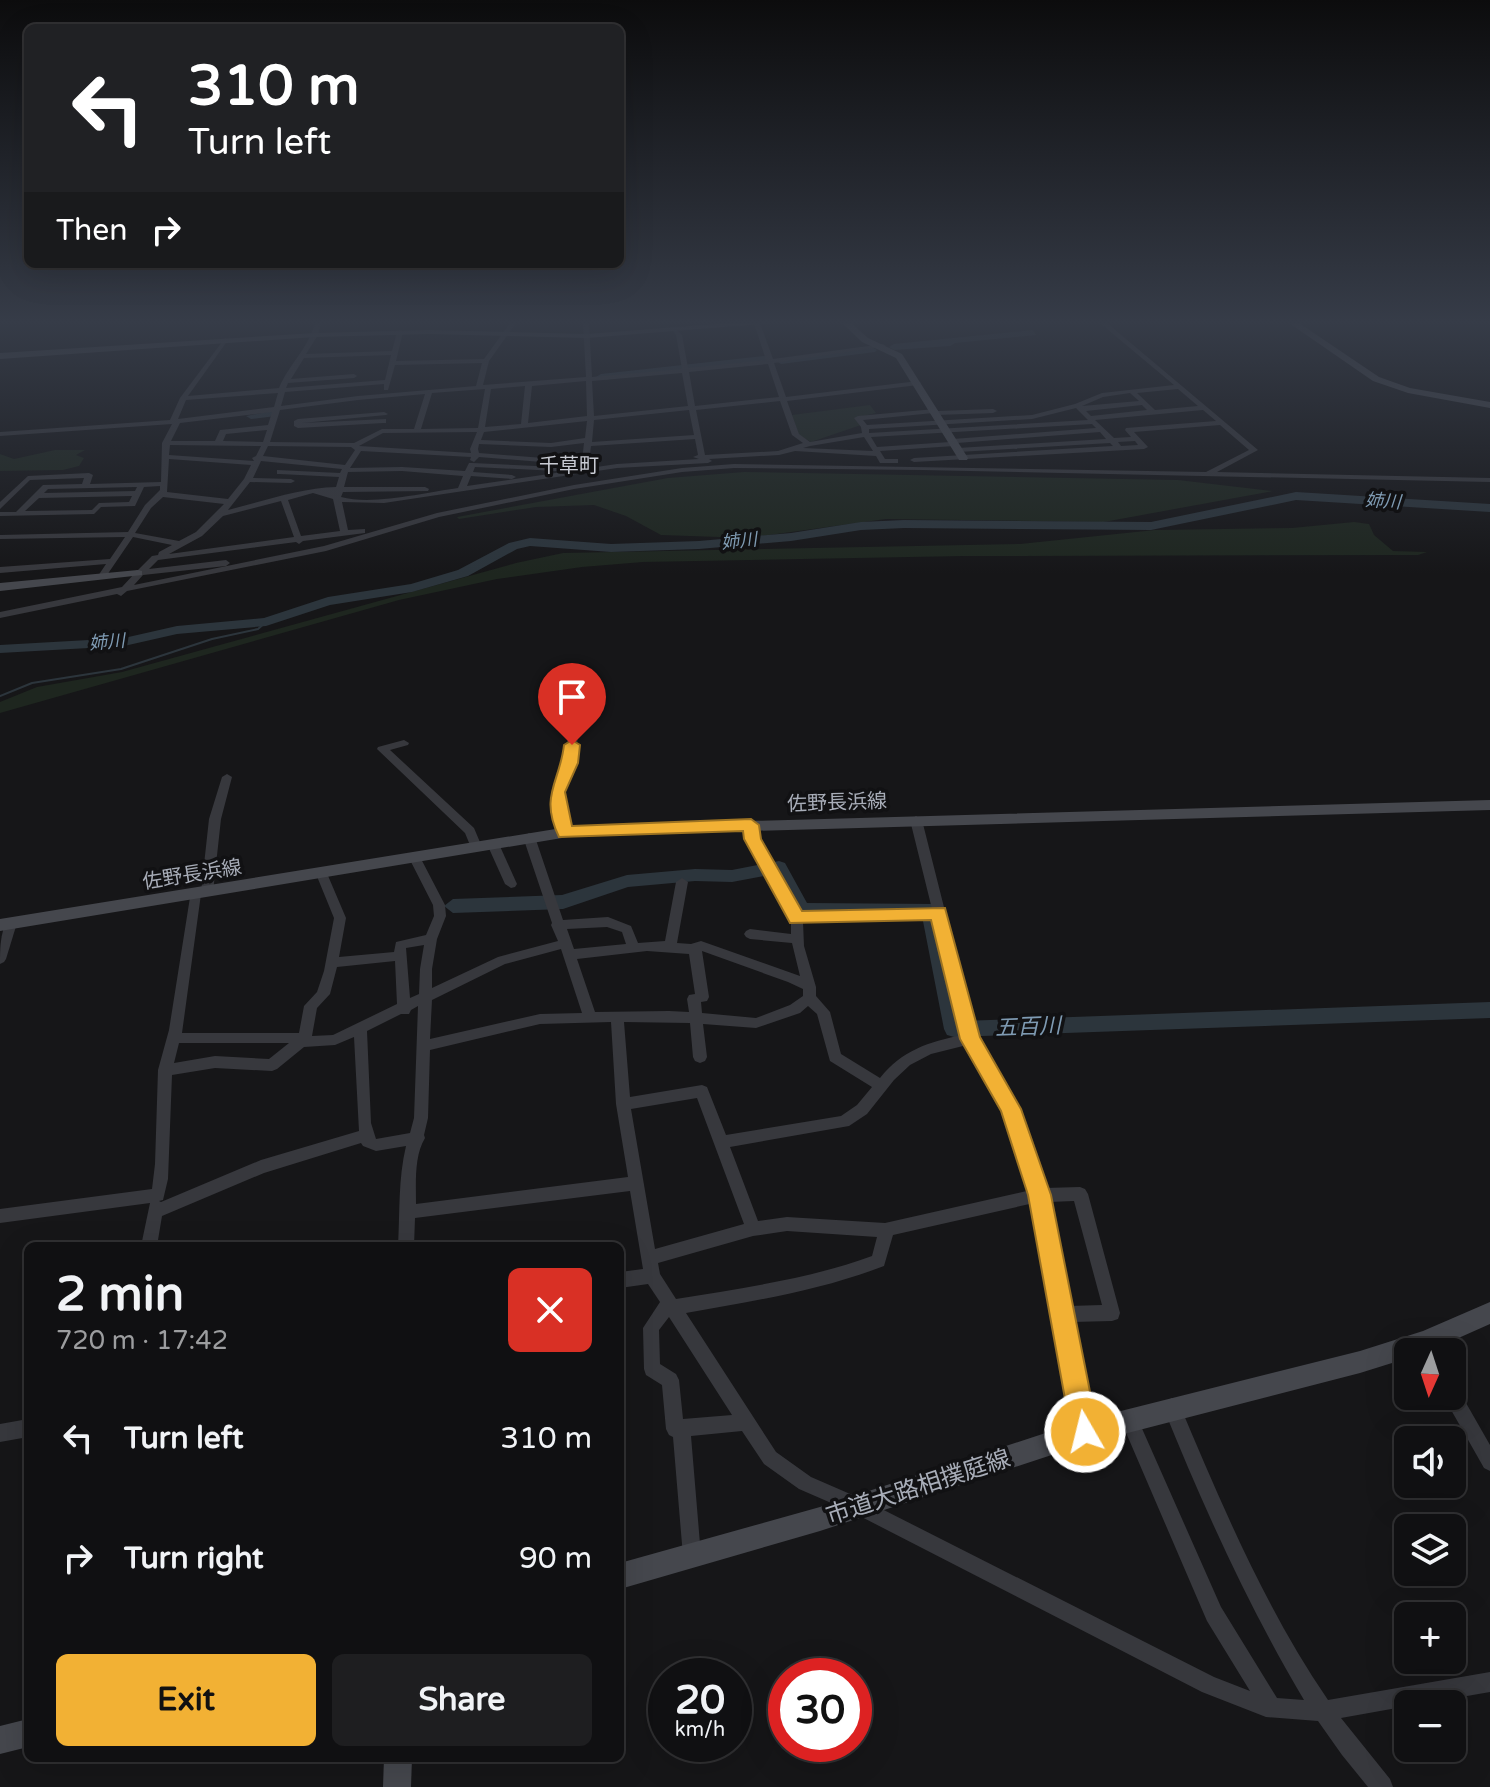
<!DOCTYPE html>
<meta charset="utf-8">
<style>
body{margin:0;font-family:"Varela Round","Noto Sans JP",sans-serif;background:#1e1e20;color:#f1f3f6;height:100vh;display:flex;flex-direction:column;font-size:30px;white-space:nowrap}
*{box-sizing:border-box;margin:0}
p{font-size:26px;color:#9c9d9f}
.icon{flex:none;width:44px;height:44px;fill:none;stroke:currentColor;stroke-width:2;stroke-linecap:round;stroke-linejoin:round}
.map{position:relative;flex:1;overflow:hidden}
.side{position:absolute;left:24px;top:1242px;width:600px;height:520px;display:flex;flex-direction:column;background:#101012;border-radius:12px;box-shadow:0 8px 32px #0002,0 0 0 2px #303032}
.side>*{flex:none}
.banner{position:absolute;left:24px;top:24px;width:600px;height:244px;border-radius:12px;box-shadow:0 8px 32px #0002,0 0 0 2px #303032;background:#202124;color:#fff;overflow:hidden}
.needle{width:52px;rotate:183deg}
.controls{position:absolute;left:1394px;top:1338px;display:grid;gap:16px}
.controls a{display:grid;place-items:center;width:72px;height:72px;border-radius:12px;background:#101012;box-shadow:0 8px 32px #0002,0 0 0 2px #303032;font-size:40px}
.speed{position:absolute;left:648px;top:1658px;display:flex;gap:16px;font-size:40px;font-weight:700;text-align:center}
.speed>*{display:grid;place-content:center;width:104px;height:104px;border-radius:50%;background:#101012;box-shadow:0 8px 32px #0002,0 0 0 2px #303032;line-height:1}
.speed small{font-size:20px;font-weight:400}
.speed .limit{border:12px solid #d22;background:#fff;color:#111}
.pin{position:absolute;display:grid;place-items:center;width:68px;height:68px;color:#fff;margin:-82px -34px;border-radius:50% 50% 50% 0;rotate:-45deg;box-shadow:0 0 8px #0007}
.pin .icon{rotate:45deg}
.me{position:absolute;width:88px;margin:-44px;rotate:352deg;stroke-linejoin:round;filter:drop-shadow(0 0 6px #0008)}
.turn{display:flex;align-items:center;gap:28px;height:168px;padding:0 32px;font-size:36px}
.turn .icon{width:104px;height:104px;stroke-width:2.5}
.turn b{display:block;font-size:56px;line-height:68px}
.then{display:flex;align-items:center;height:76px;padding:0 32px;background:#0003;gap:16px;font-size:30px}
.round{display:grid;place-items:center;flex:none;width:84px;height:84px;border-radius:12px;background:#1e1e20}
.head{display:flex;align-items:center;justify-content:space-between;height:136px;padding:0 32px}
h1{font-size:48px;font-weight:700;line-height:60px}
.action{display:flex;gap:16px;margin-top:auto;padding:16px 32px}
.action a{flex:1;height:92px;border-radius:12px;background:#f2b134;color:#111;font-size:32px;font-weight:700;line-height:92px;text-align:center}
.action a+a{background:#1e1e20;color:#f1f3f6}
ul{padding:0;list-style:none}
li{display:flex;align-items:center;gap:24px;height:120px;padding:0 32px}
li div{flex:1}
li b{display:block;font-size:30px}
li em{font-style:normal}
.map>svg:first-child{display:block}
.green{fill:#1e261f}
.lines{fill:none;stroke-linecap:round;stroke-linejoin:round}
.stream{stroke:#2c353c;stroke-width:2}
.river{fill:#2c353c;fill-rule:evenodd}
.street{fill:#37383d;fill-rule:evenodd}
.secondary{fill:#45474d;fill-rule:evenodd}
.route{fill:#f2b134;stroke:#9d7322;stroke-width:2}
.labels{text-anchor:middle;stroke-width:7;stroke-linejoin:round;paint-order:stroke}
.far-water-label{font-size:18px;font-style:italic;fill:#7f9bb3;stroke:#111113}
.far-quarter-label{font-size:20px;fill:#c9ccd4;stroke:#111113}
.street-label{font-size:20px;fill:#a8adb8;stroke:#111113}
.water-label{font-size:22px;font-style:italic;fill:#7f9bb3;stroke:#111113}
.near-street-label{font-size:24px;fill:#a8adb8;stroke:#111113}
</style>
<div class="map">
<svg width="1490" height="1787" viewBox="0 0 1490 1787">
<rect width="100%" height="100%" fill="#161618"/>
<g class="green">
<polygon points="870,405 876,413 855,418 861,425 811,442 799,435 792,415"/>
<polygon points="55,450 85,450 76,455 84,458 79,466 63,470 0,471 0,454 14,459"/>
<polygon points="744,472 1178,480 1273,491 1104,522 886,519 748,538 661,535 626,516 594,505 536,507 459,519 457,517 668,478"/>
<polygon points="1354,522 1369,524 1374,535 1393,551 1427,552 1418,555 964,556 643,562 582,567 497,579 399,600 0,713 0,702 37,687 122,672 516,563 563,553 1020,544 1155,530 1292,528"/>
</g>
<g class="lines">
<polyline class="stream" points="0,696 32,683 121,669 212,639 258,629 266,622"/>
<g class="river">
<polygon points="1033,330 1036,335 955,343 950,346 894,350 889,347 894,344"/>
<polygon points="872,347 877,350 875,352 781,364 776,361"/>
<polygon points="765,356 770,359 768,361 601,380 596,377 601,374"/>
<polygon points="272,411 277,414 276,416 251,419 246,416"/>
<polygon points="1296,492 1490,504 1490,512 1296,500 1151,530 904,528 861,530 791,541 699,549 611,552 530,546 517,549 468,576 412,592 330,605 266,626 177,634 124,646 0,653 0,645 124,638 177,626 264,618 328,597 411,584 458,570 509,543 530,538 611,544 699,541 791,533 861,522 904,520 1151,522"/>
<polygon points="779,861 785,863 807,903 936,904 962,1021 1490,1002 1490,1018 954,1037 947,1035 944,1029 922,916 802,917 796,915 774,874 732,882 695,881 628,887 563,909 453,913 444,906 453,899 562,895 627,875 695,869 732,870"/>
</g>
<g class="street">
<path d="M315,323H321L318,335L306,354L392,351L397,332L400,330L403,332L396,361L484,359L510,323H516L489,361L483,385L586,377L583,323H589L592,377L682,369L676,335L672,330L675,328L682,335L688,368L766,360L754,323H760L773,359L883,344L886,346L774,363L786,397L918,381L921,383L918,385L787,401L799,434L810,442L862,433L861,427L854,418L858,416L935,409L938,411L993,409L997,411L993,413L936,415L933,413L863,420L867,425L1032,415L1075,404L1102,393L1174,385L1100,323H1107L1258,450L1217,472L1490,478V482L922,470L734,468L682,472L574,489L439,517L326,551L127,591L121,596L117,594L0,618V612L122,587L134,574L135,571L138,570L152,556L158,555L159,552L172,545L133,537L105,578L102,579L98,576L106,564L0,573V567L110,559L125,537L0,539V535L128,532L145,505L160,490V486L144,487L135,506L101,507L94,514L0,516V512H16L43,485L82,484L84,478L30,480L0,509V502L28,476L89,473L93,475L90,484L161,482L162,443L172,424L0,436V432L170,420L180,398L225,338L228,340L188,396L279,388C289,364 308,349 315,323ZM391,355L385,380L286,388L288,383L354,378L357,376L354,374L291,379L304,358ZM482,363L476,386L358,396L281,406L285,392L384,384V390H388L395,365ZM768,364L779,397L695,406L689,372ZM682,373L688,406L594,416L592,381ZM586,381L587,416L528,423L532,386ZM525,386L521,424L485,427L491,389ZM485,389L478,428L421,429L432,393ZM1178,389L1198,406L1155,410L1137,393ZM278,393L274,407L178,419L186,400ZM1130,393L1139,401L1082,406L1103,397ZM425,394L414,429H382L354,443L270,442L280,410L358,400ZM780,401L792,435L803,443L778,451L705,455L696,410ZM1142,405L1147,410L1091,416L1086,411ZM1076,408L1088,420L869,433V429L1032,419ZM689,410L694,435L592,442L594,420ZM1203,410L1216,421L1126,428L1125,430L1131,437L1114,438L1095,420ZM272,412L268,425L220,430L215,441H171L180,423ZM587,421L585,438L551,443L481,440L484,432ZM1092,424L1096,428L953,439L950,442L877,447L871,437ZM1220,425L1249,450L1206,472L734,464L682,468L574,485L437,513L324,546L134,585L143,575L226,566L230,563L226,560L149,569L158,560L296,542L299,544L303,541L365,533V529L348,530L342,502L384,503L617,468L708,463L712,461L709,459L779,455L795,451L876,456L880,463H898V459H885L880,451L954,446H957V443L1100,432L1106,439L958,448L954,450L958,452L1110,443L1113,446L914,458L910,460L914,462L1144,449L1148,447L1134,432ZM267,430L263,442L223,441L226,434ZM477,432L470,449L471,453L359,446L383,433ZM864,437L873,451L803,448L810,446ZM695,439L698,455L693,457L699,459L617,464L467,486L471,476L512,479L516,477L512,475L473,472L475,467L557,471L561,469L557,467L472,463H469L465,471L402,467L350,468L361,451L471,457L470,460L474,462L479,457L591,466L595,464L589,462L591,446ZM1135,441L1138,445L1121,446L1118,442ZM584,443L582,461L479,453L478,449L479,444L551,447ZM170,445L261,446L256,456L252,458L254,461L169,455ZM268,446L351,447L355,450L345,465L263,456ZM169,459L251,465L244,479L228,499L167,492ZM261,461L342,469L340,473L277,470V474H280L339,477L336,487C300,488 264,501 228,510L250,482L291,483L295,481L291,479L253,478ZM402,471L463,476L458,488C426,492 373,506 341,497L343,492L428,491L429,489L425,487H344L348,472ZM137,487L135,491L44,493L48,489ZM313,493L333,499L340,531L301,536L288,500ZM132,496L129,502L99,503L92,510L25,511L39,498ZM163,497L224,504L196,532L179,541L135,533L151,508ZM281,501L294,537L169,554L202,536L223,516Z"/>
<polygon points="384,412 388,414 386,415 302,423 386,419 386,423 383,423 298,428 294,426 294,421 298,419"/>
<polygon points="574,724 579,727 575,763 562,792 571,832 565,836 559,832 552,792 565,763 569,727"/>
<polygon points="404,740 409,743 408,745 390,750 474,828 482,847 480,850 472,850 465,833 377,749 378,747"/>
<polygon points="227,774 232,777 221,819 213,892 207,896 201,892 209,819 222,777"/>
<path d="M916,816L922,820L977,1038L1018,1109L1045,1188L1080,1187L1085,1189L1088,1194L1120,1313L1118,1319L1112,1321L1072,1322L1094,1432L1091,1438L1085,1441L1079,1438L1076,1432L1034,1203L893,1235L884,1266C819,1291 753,1301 686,1313L776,1452L811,1477L864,1500L1214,1677L1250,1691L1207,1621L1121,1421L1124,1415L1130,1412L1136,1415L1221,1607L1277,1698L1304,1700C1248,1606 1204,1508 1163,1407L1166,1401L1172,1398L1178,1401C1221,1503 1265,1608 1328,1700L1490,1672V1692L1421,1704H1408V1706L1341,1718L1390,1779L1393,1787H1368L1342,1755L1318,1721L1266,1717L1202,1692L852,1512L799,1489L764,1464L742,1431L691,1436L701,1556L699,1563L692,1565L685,1563L683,1556L673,1437L669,1435L666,1429L662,1385L646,1375L644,1369L643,1328L660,1302L648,1284L620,1288V1272L643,1269L630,1191L415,1218L414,1246H398C400,1213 398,1179 406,1146L376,1151L363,1146L361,1143L264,1173L162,1216L157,1246H141L150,1203L0,1223V1209L152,1189L155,1164L158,1070L169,1030L191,891H199L201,894L182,1033H299L304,1006L317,992L324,971L334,918L316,874L318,871H326L346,918L339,957L394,952L396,942L426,935L434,916L433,905L409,858L411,855H419L445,905L446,916L437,939L432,969V988L498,957L558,941L551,925L552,923L523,837L529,833L535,837L563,920L608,917L631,926L638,943L665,941L676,882L682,878L688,882L677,943L691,944L701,941L800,976L792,943L750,939L746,937L744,934L746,931L750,929L791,934V918L746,839L745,825L747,822L751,821L757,825L758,839L801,913L932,909L910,820ZM934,918L962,1035C929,1042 902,1050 880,1078L841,1054L830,1012L816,996V987L804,946L803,922ZM607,927L622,932L626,944L574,949L567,929ZM424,945L420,969L419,994L410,998L406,948ZM561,949L582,1013L540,1014L430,1039L432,1000L505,964ZM647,951L689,954L695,994L689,995L687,999L689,1012L669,1011L595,1012L577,959ZM702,951L788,982L803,989V996L790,1005L756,1018L702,1013L701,1002L707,1001L709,997ZM395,961L397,1004L333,1035L312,1036L317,1008L330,994L337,967ZM418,1006L414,1118L410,1133L376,1139L371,1123L367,1031L401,1014H409L411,1010ZM808,1006L817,1014L830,1061L872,1087L857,1105L841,1116L726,1135L707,1087L702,1085L630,1097L624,1022L690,1023L693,1057L695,1061L700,1063L705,1061L707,1057L703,1024L756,1028L800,1013ZM611,1022L616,1104L628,1177L416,1204C416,1183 414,1156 425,1138L424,1135L428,1118L430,1050L540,1024ZM354,1037L359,1131L261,1160L161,1202L159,1201L163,1200L168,1179L172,1075L215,1068L272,1071L277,1069L304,1047L335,1045ZM179,1043H289L269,1059L215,1056L174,1063ZM967,1045L1004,1111L1031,1190L885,1223L787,1217L758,1221L730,1147L849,1126L867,1114L894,1080L910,1065L931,1054ZM697,1098L744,1224L655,1249L631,1109ZM1074,1201L1102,1305L1069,1306L1049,1202ZM787,1231L877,1237L872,1256C809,1279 742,1288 676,1299L660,1274L658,1263L753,1236ZM669,1317L732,1415L683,1419L679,1380L676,1374L660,1364L659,1330Z"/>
<polygon points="493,840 499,844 517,884 515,887 511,888 505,884 487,844"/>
<path d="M11,918L15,920L17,923L6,959L4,962L0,964C0,948 0,935 7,920Z"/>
<polygon points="1452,1386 1458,1389 1490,1445 1490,1471 1484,1468 1446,1401 1444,1396 1452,1396"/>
<polygon points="28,1419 28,1437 0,1442 0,1424"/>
</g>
<g class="secondary">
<polygon points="728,323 772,323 587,338 429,334 315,337 0,359 0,353 315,333 429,330 587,334"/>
<polygon points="842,323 851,323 868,338 902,354 968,458 967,460 959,460 896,358 862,342"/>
<polygon points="1289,323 1299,323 1379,377 1410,388 1490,402 1490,408 1408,393 1373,381"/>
<polygon points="138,570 142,571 142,575 0,591 0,583"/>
<polygon points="1490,800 1490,810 574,836 0,931 0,919 574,826"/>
<polygon points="1490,1302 1490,1324 1427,1352 1408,1352 1408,1358 1360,1373 1085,1444 820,1531 620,1589 620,1563 820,1507 1085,1420 1360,1351 1423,1331"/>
<polygon points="28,1719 28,1747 0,1754 0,1726"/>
<polygon points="384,1758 412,1758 411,1787 383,1787"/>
</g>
</g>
<linearGradient id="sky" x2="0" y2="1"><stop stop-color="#0c0c0d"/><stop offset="0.56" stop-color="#363c48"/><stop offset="1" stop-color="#363c48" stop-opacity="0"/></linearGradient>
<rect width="1490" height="574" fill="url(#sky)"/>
<path class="route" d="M572,740L580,745L578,763L565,792L572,826L751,819L759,825L761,839L802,911L945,908L980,1037L1021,1109L1051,1195L1098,1432L1094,1441L1085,1445L1075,1441L1071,1432L1028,1195L1001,1111L960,1039L931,920L790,923L744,839L743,831L559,837C539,796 560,782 564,745Z"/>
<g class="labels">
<g class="far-water-label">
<text transform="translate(1383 501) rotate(4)" y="6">姉川</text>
<text transform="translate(739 541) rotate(-6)" y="6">姉川</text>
<text transform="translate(107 642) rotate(-5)" y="6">姉川</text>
</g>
<g class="far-quarter-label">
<text x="569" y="472">千草町</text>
</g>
<g class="street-label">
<text transform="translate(837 802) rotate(-2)" y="7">佐野長浜線</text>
<text transform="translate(192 874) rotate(-9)" y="7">佐野長浜線</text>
</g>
<g class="water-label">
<text transform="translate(1028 1026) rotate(-2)" y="8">五百川</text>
</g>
<g class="near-street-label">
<text transform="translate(918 1487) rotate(-18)" y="8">市道大路相撲庭線</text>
</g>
</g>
</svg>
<div class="controls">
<a><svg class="needle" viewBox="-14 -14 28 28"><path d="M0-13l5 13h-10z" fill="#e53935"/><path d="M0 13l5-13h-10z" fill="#9c9d9f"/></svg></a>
<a><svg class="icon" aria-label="sound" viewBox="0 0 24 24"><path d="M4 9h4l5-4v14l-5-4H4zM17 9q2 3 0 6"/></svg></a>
<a><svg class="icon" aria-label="layers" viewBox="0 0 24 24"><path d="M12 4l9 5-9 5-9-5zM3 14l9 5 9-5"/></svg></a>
<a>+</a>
<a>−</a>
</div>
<div class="speed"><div>20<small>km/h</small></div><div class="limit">30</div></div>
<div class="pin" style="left:572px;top:745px;background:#d93025"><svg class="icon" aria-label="arrive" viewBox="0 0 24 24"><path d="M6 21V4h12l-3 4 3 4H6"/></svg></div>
<svg class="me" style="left:1085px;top:1432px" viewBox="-20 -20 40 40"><circle r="17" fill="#f2b134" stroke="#fff" stroke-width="3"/><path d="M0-11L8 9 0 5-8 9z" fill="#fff"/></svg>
<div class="banner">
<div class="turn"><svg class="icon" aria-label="left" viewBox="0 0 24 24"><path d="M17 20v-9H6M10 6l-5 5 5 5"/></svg><div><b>310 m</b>Turn left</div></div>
<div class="then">Then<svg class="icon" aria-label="right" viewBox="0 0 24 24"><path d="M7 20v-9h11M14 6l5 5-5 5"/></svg></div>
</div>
<section class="side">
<div class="head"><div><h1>2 min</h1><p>720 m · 17:42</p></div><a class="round" style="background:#d93025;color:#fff"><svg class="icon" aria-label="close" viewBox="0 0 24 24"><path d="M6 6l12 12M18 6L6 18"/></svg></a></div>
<ul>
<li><svg class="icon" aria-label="left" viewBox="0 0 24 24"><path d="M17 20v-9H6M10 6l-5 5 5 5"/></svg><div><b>Turn left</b></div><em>310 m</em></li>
<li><svg class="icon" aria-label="right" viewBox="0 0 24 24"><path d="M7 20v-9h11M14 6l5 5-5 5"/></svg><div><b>Turn right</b></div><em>90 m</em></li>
</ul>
<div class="action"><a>Exit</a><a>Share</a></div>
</section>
</div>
